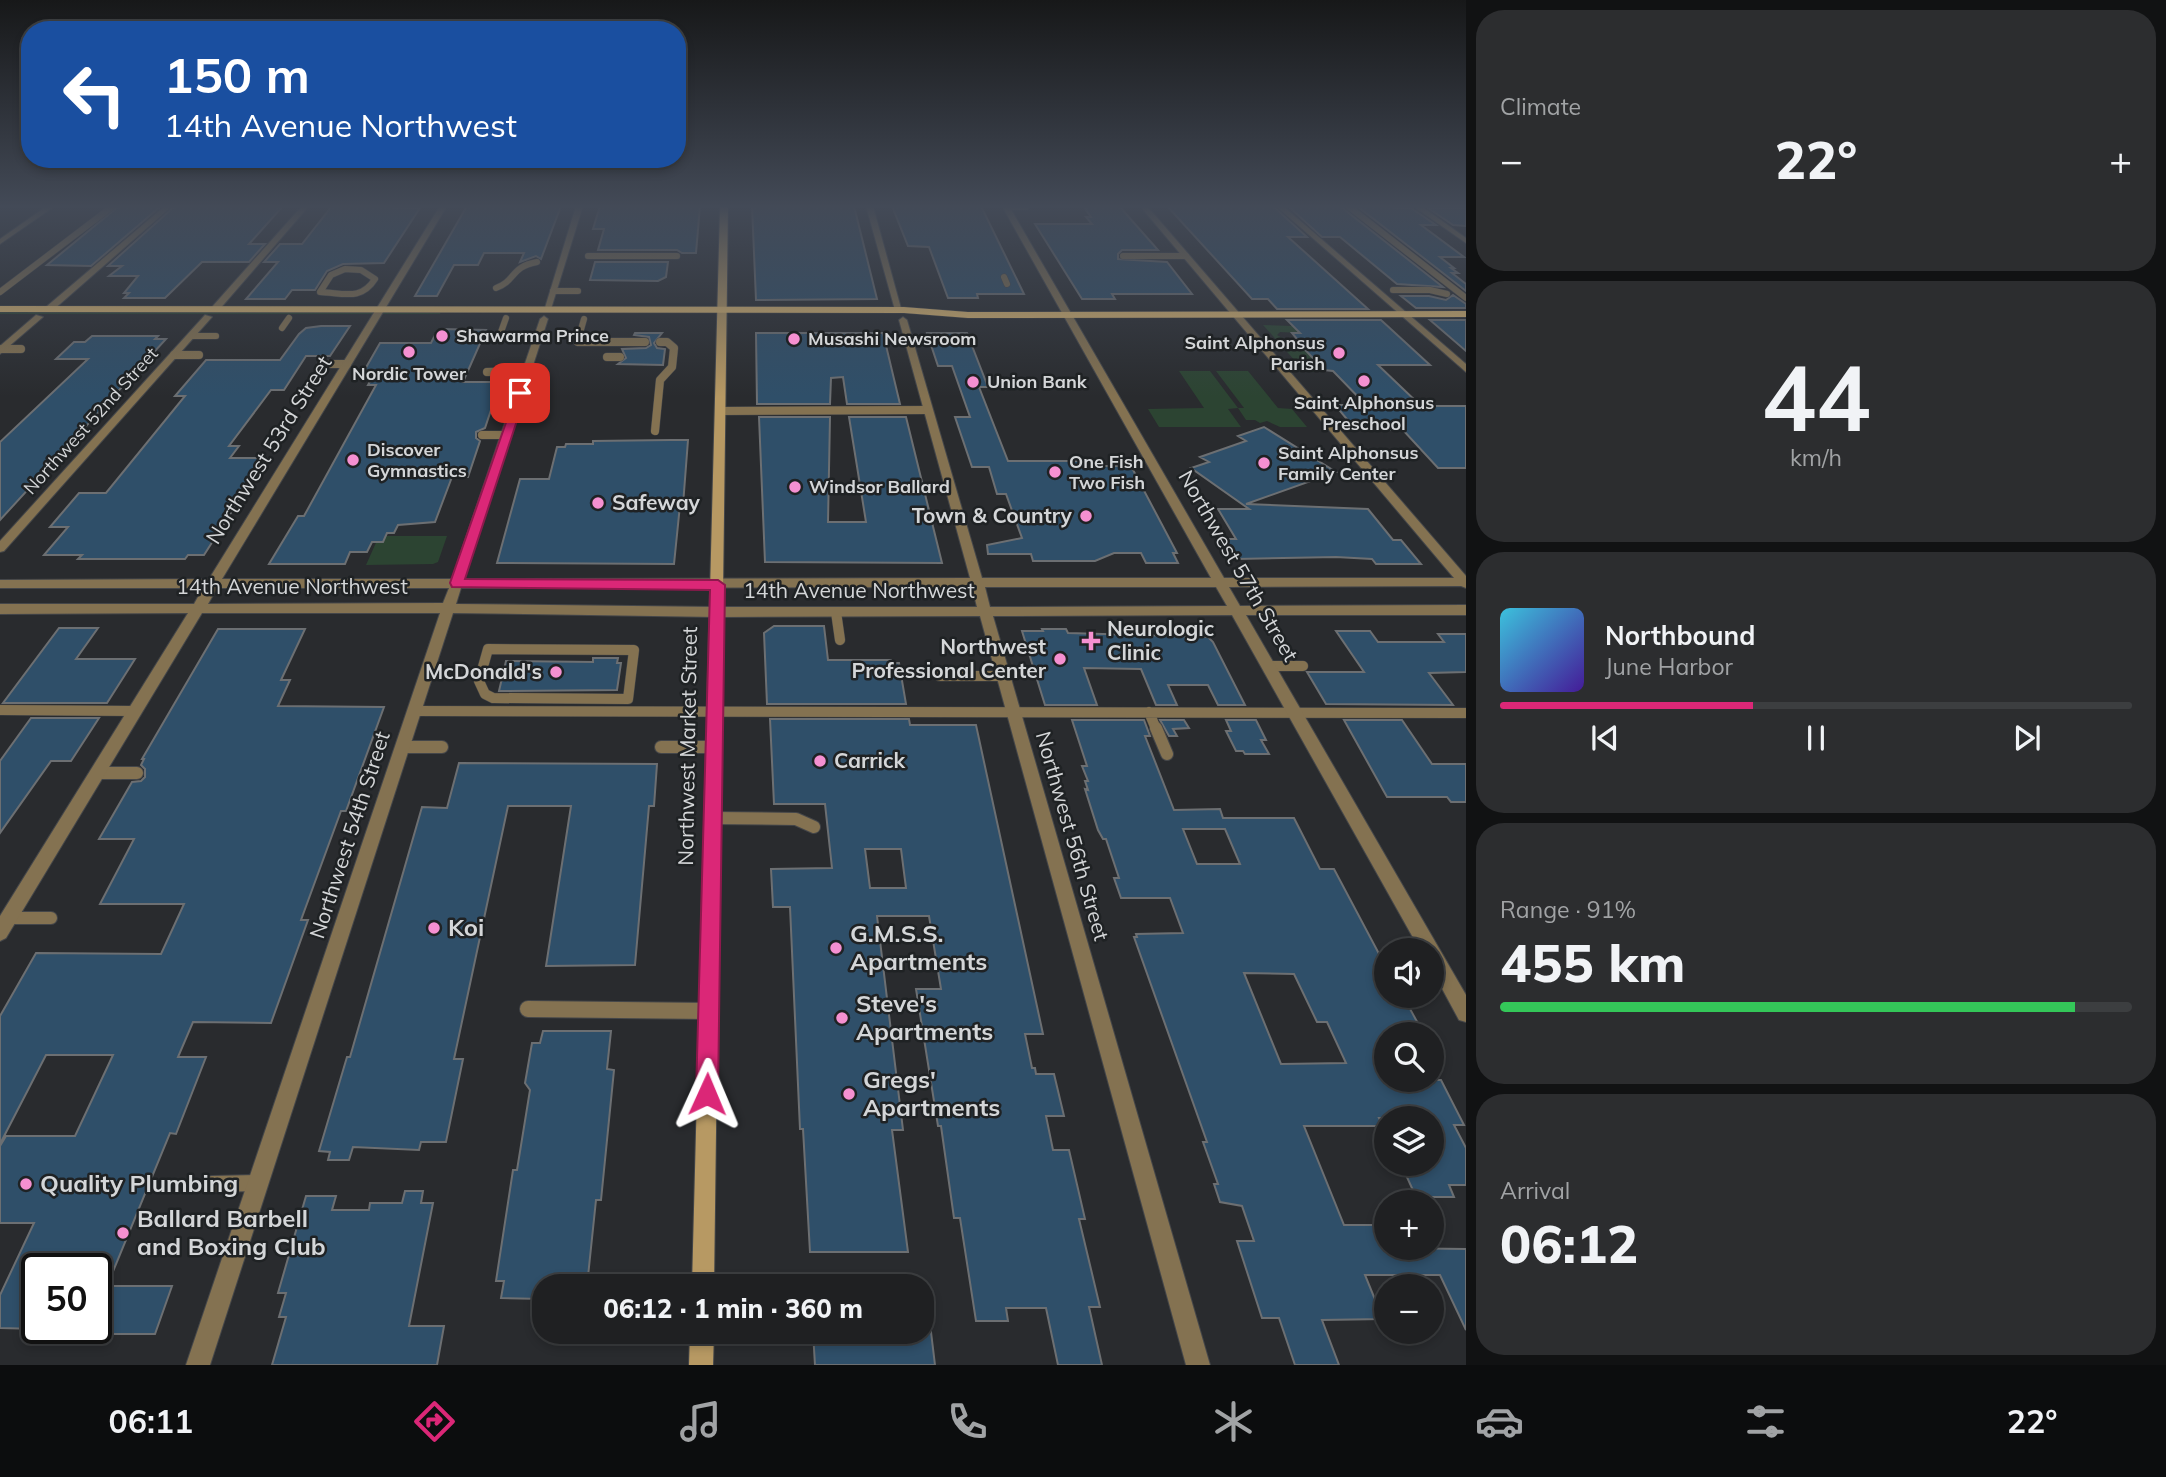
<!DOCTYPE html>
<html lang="en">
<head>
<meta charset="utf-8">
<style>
	:root { --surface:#1f2022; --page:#2c2d2f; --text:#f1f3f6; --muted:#a1a3a5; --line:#3c3e40; --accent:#db2777 }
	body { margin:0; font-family:Mulish,sans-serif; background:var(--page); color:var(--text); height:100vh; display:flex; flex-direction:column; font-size:26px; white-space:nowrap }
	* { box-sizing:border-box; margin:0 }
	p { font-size:23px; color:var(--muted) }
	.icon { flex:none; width:38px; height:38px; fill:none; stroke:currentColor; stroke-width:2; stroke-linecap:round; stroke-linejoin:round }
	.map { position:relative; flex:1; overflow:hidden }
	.panel { display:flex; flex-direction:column; gap:10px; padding:10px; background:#111213; width:700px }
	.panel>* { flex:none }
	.hud { position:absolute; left:21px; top:21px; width:665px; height:147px; border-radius:28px; box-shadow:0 4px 10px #0003,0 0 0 2px var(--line); background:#1a4fa0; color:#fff; overflow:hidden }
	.fabs { position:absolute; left:1374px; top:938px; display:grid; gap:14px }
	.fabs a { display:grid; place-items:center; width:70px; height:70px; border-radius:50%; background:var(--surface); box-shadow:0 4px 10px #0003,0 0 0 2px var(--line); font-size:35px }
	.speed { position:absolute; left:21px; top:1253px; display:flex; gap:14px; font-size:35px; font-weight:700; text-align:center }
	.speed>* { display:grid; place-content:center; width:91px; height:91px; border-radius:50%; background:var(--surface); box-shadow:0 4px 10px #0003,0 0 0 2px var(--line); line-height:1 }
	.speed .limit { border:4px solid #111; border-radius:10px; background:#fff; color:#111 }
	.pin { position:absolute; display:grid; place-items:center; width:60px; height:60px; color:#fff; margin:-30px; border-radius:14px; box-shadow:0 4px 10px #0006 }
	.me { position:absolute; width:77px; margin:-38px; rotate:1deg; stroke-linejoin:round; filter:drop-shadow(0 0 5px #0008) }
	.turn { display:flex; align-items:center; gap:24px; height:147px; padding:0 28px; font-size:32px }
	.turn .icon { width:91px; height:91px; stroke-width:2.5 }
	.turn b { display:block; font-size:49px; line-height:60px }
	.big { font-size:52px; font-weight:800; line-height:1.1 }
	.panel .card { flex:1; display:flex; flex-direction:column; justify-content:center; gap:10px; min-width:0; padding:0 24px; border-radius:28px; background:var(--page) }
	.panel .dial { align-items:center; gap:0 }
	.dial b { font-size:91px; line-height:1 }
	.song { display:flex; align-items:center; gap:21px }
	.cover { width:84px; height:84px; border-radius:10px; background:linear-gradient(135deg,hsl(190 70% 55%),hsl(260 70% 35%)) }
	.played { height:7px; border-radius:4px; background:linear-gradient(90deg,var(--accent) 40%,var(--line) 40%) }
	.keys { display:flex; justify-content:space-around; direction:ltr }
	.heat { display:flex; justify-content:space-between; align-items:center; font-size:38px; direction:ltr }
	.charge { height:10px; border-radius:5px; background:linear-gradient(90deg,#34c759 91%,var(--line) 0) }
	.trip { position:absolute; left:532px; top:1274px; width:402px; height:70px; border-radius:28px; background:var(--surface); box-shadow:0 4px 10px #0003,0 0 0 2px var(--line); font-weight:800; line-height:70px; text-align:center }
	.menu { display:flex; height:112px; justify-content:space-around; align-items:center; background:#0c0d0e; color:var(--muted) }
	.menu .icon { width:49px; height:49px }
	.menu .active { color:var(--accent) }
	.menu b { font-size:32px; color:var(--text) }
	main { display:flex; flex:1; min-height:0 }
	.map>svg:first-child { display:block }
	.green { fill:#2c4432 }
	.building { fill:#2f4f69; stroke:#6c6f72; stroke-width:2; fill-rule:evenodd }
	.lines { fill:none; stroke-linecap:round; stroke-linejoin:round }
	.lane-far4-casing { stroke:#444649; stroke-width:7 }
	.lane-far3-casing { stroke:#444649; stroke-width:9 }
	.lane-far2-casing { stroke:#444649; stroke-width:11 }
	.lane-far1-casing { stroke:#444649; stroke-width:14 }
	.lane-casing { stroke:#444649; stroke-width:18 }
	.street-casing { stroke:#444649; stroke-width:2 }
	.secondary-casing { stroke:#444649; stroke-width:2 }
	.primary-casing { stroke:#444649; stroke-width:1 }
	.lane-far4 { stroke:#847251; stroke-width:6 }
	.lane-far3 { stroke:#847251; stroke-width:8 }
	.lane-far2 { stroke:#847251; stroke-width:10 }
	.lane-far1 { stroke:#847251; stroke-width:12 }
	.lane { stroke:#847251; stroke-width:16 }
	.street { fill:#847251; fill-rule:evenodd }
	.secondary { fill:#b79963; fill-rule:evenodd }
	.primary { fill:#deb871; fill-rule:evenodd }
	.route { fill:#db2777; stroke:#8e194d; stroke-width:2 }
	.poi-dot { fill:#f590d1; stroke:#1f2224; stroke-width:2.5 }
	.labels { text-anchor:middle; stroke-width:5; stroke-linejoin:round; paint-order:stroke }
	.far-poi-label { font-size:18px; font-weight:bold; fill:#d4d6d8; stroke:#1f2224; text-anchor:start }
	.far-street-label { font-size:18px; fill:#d4d6d8; stroke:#1f2224 }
	.street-label { font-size:21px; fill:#d4d6d8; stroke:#1f2224 }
	.poi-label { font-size:21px; font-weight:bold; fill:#d4d6d8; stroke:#1f2224; text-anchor:start }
	.near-poi-label { font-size:24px; font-weight:bold; fill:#d4d6d8; stroke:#1f2224; text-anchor:start }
</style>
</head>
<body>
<main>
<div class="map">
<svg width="1466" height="1365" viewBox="0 0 1466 1365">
	<rect width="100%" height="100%" fill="#292b2e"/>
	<path class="green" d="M0,311L441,312L440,314H0Z
		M1263,325L1292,326L1300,333L1280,332L1277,335L1284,339H1295L1299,346H1306L1325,372H1305Z
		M1179,371H1210L1238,408L1228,409L1241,427H1159L1148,409L1204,408Z
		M1216,371H1248L1278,408L1292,409L1307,427H1280L1267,421L1260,423L1255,420H1246L1238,408H1244Z
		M379,536H447L438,562L433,564L366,565Z"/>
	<path class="building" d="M119,206H161L91,266L47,265Z
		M175,206H283L249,244H265L249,262H202L165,298H124L129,293H124L138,276H109L122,266H108Z
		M332,206L420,208L384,263L343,264L327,271L315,290H292L285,299H246L278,262H264L280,244H302Z
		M467,206H561L541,259L536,256L520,262L524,253H484L478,265H454L437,296H415Z
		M600,206H700L696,253H682L677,250H598L604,229H593Z
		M752,206H854L877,299L756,300Z
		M892,206H981L1024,294H977L978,298H948L929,247L908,246Z
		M1083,206L1120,207L1158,250H1122L1118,254V259L1167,262L1192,294H1112L1115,299H1082L1035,224H1092L1086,217H1091Z
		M1167,206L1274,207L1307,237H1288L1368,309H1277L1268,299H1252Z
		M1342,206L1345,210L1443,287L1397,284L1340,237H1322L1289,207Z
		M1357,206L1411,208L1436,225H1421L1464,257H1440L1454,268H1451L1458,273H1452L1466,284V291Z
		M1428,208H1466V226L1453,225Z
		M595,262H668L666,277L658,281L590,280Z
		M1453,295L1466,304V308H1416L1401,296H1429L1446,300Z
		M1287,320H1381L1430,365H1378L1421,406H1466V468H1438L1403,430H1356L1335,405H1366L1333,371L1324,370L1295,339H1297L1292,333H1300Z
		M1430,320H1466V351Z
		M321,326H350L330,356H306L284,390H271L229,446H239L230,458H266L204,555H188L185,559H78L82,555H44L68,527H50L79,493H106L185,396H175L206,360H280L299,334L306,328Z
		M442,329L486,330L463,382H498L492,398H495L485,428L476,432V438L480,441L468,477H452L435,522L398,525L394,533H387L383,542H372L367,552H350L345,564H269L298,516H304L376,385H368L372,378H360L380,343H431L437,331Z
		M635,333H662L654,343L657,348L665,349L663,365L618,364L626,358L622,349L646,348L651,345L649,337L634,335Z
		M756,333H883L900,404H847L843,377L831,378L830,404H757Z
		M927,333H967L988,387H979L1008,461H1083L1085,466H1131L1177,553H1173L1178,563H1146L1141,553H1114L1095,561H1033L1031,554H988L987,545L1022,538L1006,494H997L989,467H972L955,417H970L952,366H938Z
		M92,336H158L155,339H166L0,520V442L88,359H56L74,342H85Z
		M759,417H830L828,522H866L849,417H906L942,563L765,562Z
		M1264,427L1336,472L1246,504L1368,509L1393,540H1401L1421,564H1376L1372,559L1336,557L1236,559L1223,539H1236L1218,509H1249L1191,468L1209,462L1200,457L1246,441L1238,436Z
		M670,440H688L683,505H680L674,564L497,563L520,479H549L557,447H565L566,444H593V441Z
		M774,626H824L828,660H891L892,663H899L906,704H767L764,633Z
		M59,628H98L76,659H135L107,703H3Z
		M218,629H305L281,680H290L278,706L384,707L346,811H341L301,920H308L271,1023L193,1022L178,1057H206L176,1134L170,1133L107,1286H172L155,1334H92L96,1328V1269H37V1329L0,1328V1295L34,1223H0V1146L6,1136H75L113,1055H46L0,1144V1016L36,953L161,954L184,904H100L134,839H99L132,782L141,781L145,777V769L141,765L144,759H142Z
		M1042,629H1066L1068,633L1208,637L1213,642L1245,705H1218L1208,685H1168L1177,705H1156L1141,669L1084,668L1097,705H1045L1022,631H1043Z
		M1336,631H1370L1378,642H1444L1438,634H1466V672L1429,673L1453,705L1326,704L1307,672H1364Z
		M593,658H618L617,663H621L617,690L499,691L506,661L593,662Z
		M31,718H99L71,761H51L0,833V761Z
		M770,719H909L910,725H976L1043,1034H1025L1032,1068H1035L1036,1074H1054L1064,1116H1046L1053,1150H1069L1085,1219H1079L1100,1307H1089L1102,1365H1058L1046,1308H1006L1008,1321H976L960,1218H954L941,1126H938L916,989H941L929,916H877L903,1130H892L908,1252H810L803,1129H800L790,907H773L771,869L832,868L825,804H774ZM865,849H901L906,888H870Z
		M1072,720H1144L1150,736H1145L1174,810L1220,809L1223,818H1294L1320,869H1334L1386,967V996H1403L1421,1029H1390L1393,1034H1386V1080H1441L1464,1125H1454L1466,1148V1185H1449L1454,1197H1416L1401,1164H1432V1118H1379L1383,1126H1304L1344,1225H1386V1248L1466,1249V1330L1440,1275H1365L1383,1319L1322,1320L1339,1365H1295L1279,1318H1262L1237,1241H1254L1242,1206L1220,1202L1214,1184H1218L1203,1142H1207L1134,937H1137L1136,934L1183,933L1170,898H1121L1114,878H1119L1106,839H1103L1098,830L1085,789L1088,790L1085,781H1088L1082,766H1087ZM1183,829H1225L1240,864H1197ZM1244,973L1294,974L1317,1022H1327L1346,1063L1281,1064Z
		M1160,720H1184L1189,728L1173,729L1177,736H1169Z
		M1226,720H1256L1266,740H1261L1269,754H1245L1243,751H1236L1226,731H1231Z
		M1344,720H1402L1432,764H1466V802H1451L1447,797H1387Z
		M459,763L657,764L654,806H649L635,965L546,966L571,806H508L454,1059H463L446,1142H421L419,1150L353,1147L349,1160H328L330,1152L319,1151L347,1057H350L422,807L447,808Z
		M543,1031H611L607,1069L614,1070L601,1200H596L587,1286H544V1299L501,1298L504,1281H496L513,1170H517L530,1090L525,1083L532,1043H540Z
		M405,1191H423L421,1203H433L409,1326H444L437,1365H272L286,1317H279L286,1293H278L306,1196H336L332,1210H369L370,1203H402Z
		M813,1332H931L935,1365H815Z"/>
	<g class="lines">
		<g class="lane-far4-casing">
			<path id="lane-far4" d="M1348,206L1466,298
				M1006,207H1026
				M588,256H677
				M1123,256H1186
				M345,269L361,270L375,279C361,301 344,293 320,292L331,275Z
				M1004,277L1007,284
				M496,288C516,281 510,267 537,262
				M1393,290H1430L1447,294
				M553,291H578
				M0,292L113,206
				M282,328L289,318
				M501,332L506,318
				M191,336H216
				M578,340L584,319"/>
		</g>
		<g class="lane-far3-casing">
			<path id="lane-far3" d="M579,339L578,342H645
				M2,349H21
				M174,355H199
				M607,357H620
				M321,364H347
				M487,372L527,371
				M720,411L928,410
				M655,431L660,380L672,367L674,348L667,342H660
				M482,435H506"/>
		</g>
		<g class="lane-far2-casing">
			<path id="lane-far2" d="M836,612L840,640
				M488,649L634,650L628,699L493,698L485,694L479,681Z
				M1269,666H1303
				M939,676H1003
				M0,710L135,711
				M415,711L1466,713
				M1149,712L1156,729"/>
		</g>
		<g class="lane-far1-casing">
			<path id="lane-far1" d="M1156,728L1167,754
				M403,747H442
				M661,747H715
				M97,773H137
				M713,818L796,819L814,827
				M9,918H51"/>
		</g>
		<g class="lane-casing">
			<path id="lane" d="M528,1009L709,1011
				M212,1184L258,1183"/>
		</g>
		<g class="street-casing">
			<path id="street" d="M47,206H55L0,244V239Z
				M165,206H172L52,311H46V307Z
				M302,206H309L218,311H212V307Z
				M440,206H447L222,579H452L540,319L544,316L548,319L464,579L970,578L899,320L903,317L907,320L982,578H1211L1002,206H1009L1224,578H1454L1140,206H1147L1466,576V588L1461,586L1229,587L1240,606L1466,605V615H1246L1466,995V1022L1459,1020L1432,970V950H1420L1232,615L993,616L1210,1365H1186L980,616L717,617L453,613L210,1365H186L440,613H202L6,938L0,941V916L188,613L0,614V604H194L203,588H0V580L209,579ZM972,587L977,607H717L456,604L461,588ZM985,587H1216L1227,606L990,607ZM217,588H449L443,603L208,604Z
				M576,206H583L551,309L544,311Z
				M866,206H873L902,312L895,310Z
				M1276,206H1283L1466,364V372Z
				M1413,206H1421L1466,238V243Z
				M36,315L43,317L0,354V346Z
				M205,315L212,317L4,551L0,552V541Z"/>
		</g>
		<g class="secondary-casing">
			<path id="secondary" d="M720,206H728L714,1286H692Z
				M690,1332H714L713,1365H689Z"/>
		</g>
		<g class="primary-casing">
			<path id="primary" d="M0,306L904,307L968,312L1466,311V317L968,318L904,313L0,312Z"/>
		</g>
		<use href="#lane-far4" class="lane-far4"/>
		<use href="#lane-far3" class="lane-far3"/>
		<use href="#lane-far2" class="lane-far2"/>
		<use href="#lane-far1" class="lane-far1"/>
		<use href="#lane" class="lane"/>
		<use href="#street" class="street"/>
		<use href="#secondary" class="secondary"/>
		<use href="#primary" class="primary"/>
	</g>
	<linearGradient id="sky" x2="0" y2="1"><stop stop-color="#171819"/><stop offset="0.52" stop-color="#434a57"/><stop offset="1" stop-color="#434a57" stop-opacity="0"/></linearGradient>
	<rect width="1466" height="397" fill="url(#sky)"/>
	<path class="route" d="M517,391L526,393L465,579L718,580L725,585L718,1094L715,1102L707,1105L699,1102L696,1094L710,590L452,587L450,583Z"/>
	<g class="poi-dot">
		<circle cx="442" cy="336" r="7"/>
		<circle cx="794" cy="339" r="7"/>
		<circle cx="409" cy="352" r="7"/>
		<circle cx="1339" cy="353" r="7"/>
		<circle cx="1364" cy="381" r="7"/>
		<circle cx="973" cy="382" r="7"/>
		<circle cx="353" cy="460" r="7"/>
		<circle cx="1264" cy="463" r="7"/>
		<circle cx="1055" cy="472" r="7"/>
		<circle cx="795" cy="487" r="7"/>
		<circle cx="598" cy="503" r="7"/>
		<circle cx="1086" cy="516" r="7"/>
		<path d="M1087.5 630.5h7v7h7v7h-7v7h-7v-7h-7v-7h7z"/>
		<circle cx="1060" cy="659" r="7"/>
		<circle cx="556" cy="672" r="7"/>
		<circle cx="820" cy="761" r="7"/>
		<circle cx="434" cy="928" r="7"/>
		<circle cx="836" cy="948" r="7"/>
		<circle cx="842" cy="1018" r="7"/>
		<circle cx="849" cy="1094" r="7"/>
		<circle cx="26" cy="1184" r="7"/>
		<circle cx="123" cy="1233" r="7"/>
	</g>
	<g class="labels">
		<g class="far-poi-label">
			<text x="456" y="342">Shawarma Prince</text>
			<text x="808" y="345">Musashi Newsroom</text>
			<text x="1325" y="349" text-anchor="end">Saint Alphonsus<tspan x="1325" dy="21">Parish</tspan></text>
			<text x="409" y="380" text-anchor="middle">Nordic Tower</text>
			<text x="987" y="388">Union Bank</text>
			<text x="1364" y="409" text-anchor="middle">Saint Alphonsus<tspan x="1364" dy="21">Preschool</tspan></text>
			<text x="367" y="456">Discover<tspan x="367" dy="21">Gymnastics</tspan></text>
			<text x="1278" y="459">Saint Alphonsus<tspan x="1278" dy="21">Family Center</tspan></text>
			<text x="1069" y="468">One Fish<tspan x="1069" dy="21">Two Fish</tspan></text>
			<text x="809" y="493">Windsor Ballard</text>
		</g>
		<g class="far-street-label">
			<text transform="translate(91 421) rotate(-48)" y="6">Northwest 52nd Street</text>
		</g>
		<g class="street-label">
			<text transform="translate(269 450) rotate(-58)" y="7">Northwest 53rd Street</text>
			<text transform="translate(1238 566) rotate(60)" y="7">Northwest 57th Street</text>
			<text x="292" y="594">14th Avenue Northwest</text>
			<text x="859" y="598">14th Avenue Northwest</text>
			<text transform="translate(688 746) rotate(-89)" y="7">Northwest Market Street</text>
			<text transform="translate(350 835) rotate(-72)" y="7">Northwest 54th Street</text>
			<text transform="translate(1072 836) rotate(74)" y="7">Northwest 56th Street</text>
		</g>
		<g class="poi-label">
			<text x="612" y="510">Safeway</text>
			<text x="1072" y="523" text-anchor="end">Town &amp; Country</text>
			<text x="1107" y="636">Neurologic<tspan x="1107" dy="24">Clinic</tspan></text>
			<text x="1046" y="654" text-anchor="end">Northwest<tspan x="1046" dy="24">Professional Center</tspan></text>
			<text x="542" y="679" text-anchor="end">McDonald's</text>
			<text x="834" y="768">Carrick</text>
		</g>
		<g class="near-poi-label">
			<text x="448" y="936">Koi</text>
			<text x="850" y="942">G.M.S.S.<tspan x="850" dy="28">Apartments</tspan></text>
			<text x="856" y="1012">Steve's<tspan x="856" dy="28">Apartments</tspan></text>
			<text x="863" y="1088">Gregs'<tspan x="863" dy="28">Apartments</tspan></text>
			<text x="40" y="1192">Quality Plumbing</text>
			<text x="137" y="1227">Ballard Barbell<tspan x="137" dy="28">and Boxing Club</tspan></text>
		</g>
	</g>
</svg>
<div class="fabs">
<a><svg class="icon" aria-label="sound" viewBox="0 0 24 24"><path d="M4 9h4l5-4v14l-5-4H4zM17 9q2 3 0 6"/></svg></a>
<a><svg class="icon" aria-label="search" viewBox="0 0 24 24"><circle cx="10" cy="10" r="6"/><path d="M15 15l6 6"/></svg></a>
<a><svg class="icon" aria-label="layers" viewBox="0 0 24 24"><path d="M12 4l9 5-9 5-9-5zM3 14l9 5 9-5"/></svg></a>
<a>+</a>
<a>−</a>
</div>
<div class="speed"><div class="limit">50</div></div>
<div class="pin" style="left:520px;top:393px;background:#d93025"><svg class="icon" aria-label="arrive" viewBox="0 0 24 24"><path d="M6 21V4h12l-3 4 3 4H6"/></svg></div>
<svg class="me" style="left:707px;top:1094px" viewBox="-20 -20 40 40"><path d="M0-17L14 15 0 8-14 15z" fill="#db2777" stroke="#fff" stroke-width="4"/></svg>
<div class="trip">06:12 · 1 min · 360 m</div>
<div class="hud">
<div class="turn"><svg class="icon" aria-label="left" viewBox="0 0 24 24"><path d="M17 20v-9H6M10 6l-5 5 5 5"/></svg><div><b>150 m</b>14th Avenue Northwest</div></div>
</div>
</div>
<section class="panel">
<div class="card"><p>Climate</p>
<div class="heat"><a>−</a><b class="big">22°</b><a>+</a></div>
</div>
<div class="card dial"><b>44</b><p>km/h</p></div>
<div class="card">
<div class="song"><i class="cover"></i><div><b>Northbound</b><p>June Harbor</p></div></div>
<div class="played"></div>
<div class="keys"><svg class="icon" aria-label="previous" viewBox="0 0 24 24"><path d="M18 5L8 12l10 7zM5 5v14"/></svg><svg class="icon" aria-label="pause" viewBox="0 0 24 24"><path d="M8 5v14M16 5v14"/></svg><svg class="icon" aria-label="next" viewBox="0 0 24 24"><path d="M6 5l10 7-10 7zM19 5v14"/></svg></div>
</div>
<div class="card"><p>Range · 91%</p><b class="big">455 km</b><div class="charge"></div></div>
<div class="card"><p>Arrival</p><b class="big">06:12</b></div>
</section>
</main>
<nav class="menu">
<b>06:11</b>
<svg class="icon active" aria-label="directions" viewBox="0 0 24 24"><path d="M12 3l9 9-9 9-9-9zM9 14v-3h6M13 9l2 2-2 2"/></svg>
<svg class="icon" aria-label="music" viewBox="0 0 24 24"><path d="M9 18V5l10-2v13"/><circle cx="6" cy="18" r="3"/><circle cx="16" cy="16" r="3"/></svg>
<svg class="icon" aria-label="phone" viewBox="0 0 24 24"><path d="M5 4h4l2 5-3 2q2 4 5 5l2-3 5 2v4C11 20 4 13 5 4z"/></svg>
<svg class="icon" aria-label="climate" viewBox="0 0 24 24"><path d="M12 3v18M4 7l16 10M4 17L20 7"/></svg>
<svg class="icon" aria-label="car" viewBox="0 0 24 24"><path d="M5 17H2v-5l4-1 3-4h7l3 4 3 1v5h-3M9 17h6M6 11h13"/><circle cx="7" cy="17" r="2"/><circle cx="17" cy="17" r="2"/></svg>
<svg class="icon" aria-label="filters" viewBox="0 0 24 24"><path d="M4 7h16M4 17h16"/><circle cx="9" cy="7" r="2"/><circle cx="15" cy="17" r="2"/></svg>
<b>22°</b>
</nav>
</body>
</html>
